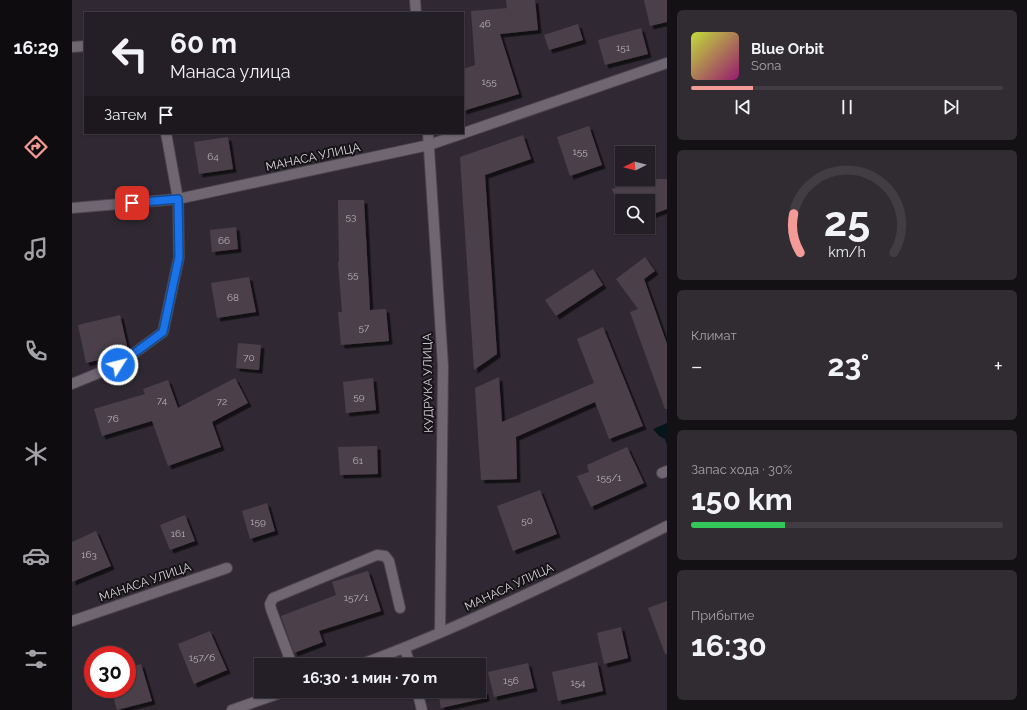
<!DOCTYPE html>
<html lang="ru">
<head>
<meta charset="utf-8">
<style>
	:root { --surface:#241f26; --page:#302c32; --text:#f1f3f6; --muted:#a3a2a7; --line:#413d43; --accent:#f59b97 }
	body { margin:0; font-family:Raleway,sans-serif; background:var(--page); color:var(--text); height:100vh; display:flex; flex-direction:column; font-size:15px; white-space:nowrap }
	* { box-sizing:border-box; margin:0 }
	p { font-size:13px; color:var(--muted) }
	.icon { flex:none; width:22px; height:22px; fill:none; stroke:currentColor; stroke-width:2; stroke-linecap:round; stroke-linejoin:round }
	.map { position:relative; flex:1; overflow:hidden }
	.details { display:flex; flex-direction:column; gap:10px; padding:10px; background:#141115; width:360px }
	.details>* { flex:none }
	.hud { position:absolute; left:12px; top:12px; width:380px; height:122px; border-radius:0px; box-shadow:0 1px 3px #0004,0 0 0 1px var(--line); background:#241f26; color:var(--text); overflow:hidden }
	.needle { width:26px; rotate:264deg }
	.fabs { position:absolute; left:543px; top:146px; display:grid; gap:8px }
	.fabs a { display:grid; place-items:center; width:40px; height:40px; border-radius:0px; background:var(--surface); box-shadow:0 1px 3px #0004,0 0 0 1px var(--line); font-size:20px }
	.speed { position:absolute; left:12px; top:646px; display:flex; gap:8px; font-size:20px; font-weight:700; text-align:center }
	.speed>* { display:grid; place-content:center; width:52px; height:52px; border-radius:50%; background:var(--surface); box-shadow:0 1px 3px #0004,0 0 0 1px var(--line); line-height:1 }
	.speed .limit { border:6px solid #d22; background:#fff; color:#111 }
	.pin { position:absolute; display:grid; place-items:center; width:34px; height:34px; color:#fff; margin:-17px; border-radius:8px; box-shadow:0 2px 6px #0006 }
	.me { position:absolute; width:44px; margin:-22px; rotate:54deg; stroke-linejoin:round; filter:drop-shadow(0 0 3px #0008) }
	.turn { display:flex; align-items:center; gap:14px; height:84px; padding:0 20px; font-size:18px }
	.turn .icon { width:52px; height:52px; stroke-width:2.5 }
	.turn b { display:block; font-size:28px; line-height:34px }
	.then { display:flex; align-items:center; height:38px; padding:0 20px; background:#0003; gap:8px; font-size:15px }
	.big { font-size:30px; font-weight:700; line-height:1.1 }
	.details .widget { flex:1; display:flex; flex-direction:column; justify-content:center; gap:6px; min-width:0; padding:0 14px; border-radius:6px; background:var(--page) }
	.details .dial { align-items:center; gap:0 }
	.dial svg { height:104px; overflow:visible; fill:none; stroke:var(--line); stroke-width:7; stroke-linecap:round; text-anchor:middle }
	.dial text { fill:var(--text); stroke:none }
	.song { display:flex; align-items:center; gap:12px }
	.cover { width:48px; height:48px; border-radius:6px; background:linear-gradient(135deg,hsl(70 70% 55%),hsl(320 70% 35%)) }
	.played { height:4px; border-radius:2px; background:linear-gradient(90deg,var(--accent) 20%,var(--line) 20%) }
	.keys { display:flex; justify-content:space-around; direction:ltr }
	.heat { display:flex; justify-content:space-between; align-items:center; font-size:22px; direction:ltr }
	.charge { height:6px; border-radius:3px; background:linear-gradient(90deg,#34c759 30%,var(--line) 0) }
	.trip { position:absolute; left:182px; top:658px; width:232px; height:40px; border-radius:0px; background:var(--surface); box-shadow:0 1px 3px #0004,0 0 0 1px var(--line); font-weight:700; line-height:40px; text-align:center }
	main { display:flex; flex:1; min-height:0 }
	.dock { display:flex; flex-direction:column; width:72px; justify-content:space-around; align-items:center; background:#0e0c0f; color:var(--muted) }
	.dock .icon { width:28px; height:28px }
	.dock .active { color:var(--accent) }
	.dock b { font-size:18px; color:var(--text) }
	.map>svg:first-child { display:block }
	.water { fill:#05151a }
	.building { fill:#4b4049; filter:url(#shadow) }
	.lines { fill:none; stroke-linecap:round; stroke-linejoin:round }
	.street-casing { stroke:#4b444d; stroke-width:12 }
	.secondary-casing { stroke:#4b444d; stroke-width:12 }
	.street { stroke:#6f6672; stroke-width:10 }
	.secondary { stroke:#6f6672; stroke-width:10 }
	.route-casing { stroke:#114b97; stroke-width:10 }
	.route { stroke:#1a73e8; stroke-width:7 }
	.labels { text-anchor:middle; stroke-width:4; stroke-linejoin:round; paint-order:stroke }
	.number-label { font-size:10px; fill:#b7b0b8 }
	.street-label { font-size:12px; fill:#dbd6dd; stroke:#161317 }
</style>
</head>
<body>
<main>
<nav class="dock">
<b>16:29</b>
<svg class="icon active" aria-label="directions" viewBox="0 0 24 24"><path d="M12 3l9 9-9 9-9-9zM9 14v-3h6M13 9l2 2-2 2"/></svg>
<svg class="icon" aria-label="music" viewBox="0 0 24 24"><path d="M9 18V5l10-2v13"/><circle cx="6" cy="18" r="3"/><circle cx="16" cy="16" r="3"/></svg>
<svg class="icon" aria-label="phone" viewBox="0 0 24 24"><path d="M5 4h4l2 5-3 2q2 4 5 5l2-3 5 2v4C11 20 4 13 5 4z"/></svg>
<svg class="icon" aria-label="climate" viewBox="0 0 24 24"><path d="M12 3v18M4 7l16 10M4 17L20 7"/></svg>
<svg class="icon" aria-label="car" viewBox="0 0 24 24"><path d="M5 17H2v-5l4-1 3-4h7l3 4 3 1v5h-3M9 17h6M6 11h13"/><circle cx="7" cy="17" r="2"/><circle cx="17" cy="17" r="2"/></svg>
<svg class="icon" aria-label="filters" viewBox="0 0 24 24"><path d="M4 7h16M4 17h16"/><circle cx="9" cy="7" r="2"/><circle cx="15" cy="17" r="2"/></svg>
</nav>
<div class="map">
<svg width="595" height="710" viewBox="0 0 595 710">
	<defs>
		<filter id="shadow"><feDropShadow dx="3.5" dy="3.5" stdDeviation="0" flood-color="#0009"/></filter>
	</defs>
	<rect width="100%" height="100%" fill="#302933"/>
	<path class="water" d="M595,423V445L593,439L587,436L581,429Z"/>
	<path class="building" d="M434,0H463L466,30L428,34L447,94L391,111V69L403,65L399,11L435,8Z
		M572,0H595V22L578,26Z
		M506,24L511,40L477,50L472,35Z
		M569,28L576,54L533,65L526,40Z
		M517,126L530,165L498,176L485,137Z
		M451,135L459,159L413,175L425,354L402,370L388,157Z
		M156,137L161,169L127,174L122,142Z
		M565,179H595V209L576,216V201H550V215L540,189Z
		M266,200H292L298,310L314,309L317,341L269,345L266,312H270L266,262H267Z
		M164,227L166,249L140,252L138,230Z
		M573,257L583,271L572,279L595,344V409H593L558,312L566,309L544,279Z
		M521,269L531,285L484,316L473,300Z
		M177,277L184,312L145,318L139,283Z
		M48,315L56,350L48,355L14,363L6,325Z
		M531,327L571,426L537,439L523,402L444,437L445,479L409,480L403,388L427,377L430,422L522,383L505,339Z
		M166,343L189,345L187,370L164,368Z
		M163,378L176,403L140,422L149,447L96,466L80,421L30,436L22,409L73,394L71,389L96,380L106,408Z
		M301,378L304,410L274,413L271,382Z
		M305,446L306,474L268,475L266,447Z
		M555,447L572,483L519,507L505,476L517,472L515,465Z
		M468,490L485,534L441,551L425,506Z
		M195,503L203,531L178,539L170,511Z
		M113,515L123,541L98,550L88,525Z
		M24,531L39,566L0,582V542Z
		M296,571L309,611L247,631L251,642L222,653L209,616L264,595L260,582Z
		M595,601V654H593L576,608Z
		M549,627L556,658L532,664L525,633Z
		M138,631L155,670L122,684L106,644Z
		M525,662L531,691L486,701L480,672Z
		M456,663L462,688L422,697L416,672Z
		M69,664L80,701L45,710L39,689H55V668Z
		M366,691H413L414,698L369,708Z"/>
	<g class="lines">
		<g class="street-casing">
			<path id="street" d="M343,0L344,13
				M0,47L13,46
				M356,133L371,366L368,633
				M0,384L46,365L91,332L107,257L106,199L94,133
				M590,473L595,471
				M0,621L155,568
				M333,649L338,665
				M220,665L199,609L198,604L201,598L305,555L313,556L317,561L328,608
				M287,665C337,647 385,626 433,604C488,579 542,553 595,526
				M345,691L350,710
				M160,710L214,691"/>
		</g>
		<g class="secondary-casing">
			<path id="secondary" d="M0,208L106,199L357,145L595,63"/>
		</g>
		<use href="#street" class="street"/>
		<use href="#secondary" class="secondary"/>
	</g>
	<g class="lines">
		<g class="route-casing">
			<path id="route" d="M46,365L91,332L107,257L106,199L60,203"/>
		</g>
		<use href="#route" class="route"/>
	</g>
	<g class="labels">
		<g class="number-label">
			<text x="413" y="27">46</text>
			<text x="551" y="51">151</text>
			<text x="417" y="85">155</text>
			<text x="508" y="155">155</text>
			<text x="141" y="160">64</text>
			<text x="279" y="220">53</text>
			<text x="152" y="244">66</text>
			<text x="281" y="278">55</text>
			<text x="161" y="301">68</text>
			<text x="292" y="331">57</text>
			<text x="177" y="361">70</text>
			<text x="287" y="400">59</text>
			<text x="90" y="404">74</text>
			<text x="150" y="405">72</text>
			<text x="41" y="422">76</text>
			<text x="286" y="464">61</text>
			<text x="537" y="481">155/1</text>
			<text x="455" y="524">50</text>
			<text x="186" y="525">159</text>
			<text x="106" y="537">161</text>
			<text x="17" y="558">163</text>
			<text x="284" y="601">157/1</text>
			<text x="130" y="661">157/б</text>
			<text x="439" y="684">156</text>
			<text x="506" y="686">154</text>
		</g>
		<g class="street-label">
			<text transform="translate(241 157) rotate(-12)" y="4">МАНАСА УЛИЦА</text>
			<text transform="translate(356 383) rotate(-91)" y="4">КУДРУКА УЛИЦА</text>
			<text transform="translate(73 582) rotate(-19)" y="4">МАНАСА УЛИЦА</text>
			<text transform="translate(437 587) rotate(-25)" y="4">МАНАСА УЛИЦА</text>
		</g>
	</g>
</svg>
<div class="fabs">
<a><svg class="needle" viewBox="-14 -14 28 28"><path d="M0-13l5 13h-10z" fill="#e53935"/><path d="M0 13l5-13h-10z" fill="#a3a2a7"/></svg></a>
<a><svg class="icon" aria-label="search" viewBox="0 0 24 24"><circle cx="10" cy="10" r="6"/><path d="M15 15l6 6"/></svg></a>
</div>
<div class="speed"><div class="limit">30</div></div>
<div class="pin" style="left:60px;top:203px;background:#d93025"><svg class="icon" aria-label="arrive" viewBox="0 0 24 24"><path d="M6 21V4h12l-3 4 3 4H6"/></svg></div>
<svg class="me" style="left:46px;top:365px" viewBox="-20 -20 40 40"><circle r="17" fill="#1a73e8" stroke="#fff" stroke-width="3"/><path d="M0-11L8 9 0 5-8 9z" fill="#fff"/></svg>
<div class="trip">16:30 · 1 мин · 70 m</div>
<div class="hud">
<div class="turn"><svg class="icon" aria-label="left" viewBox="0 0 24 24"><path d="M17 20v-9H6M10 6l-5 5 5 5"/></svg><div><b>60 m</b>Манаса улица</div></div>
<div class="then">Затем<svg class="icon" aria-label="arrive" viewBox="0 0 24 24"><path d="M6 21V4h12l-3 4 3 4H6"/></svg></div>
</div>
</div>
<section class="details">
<div class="widget">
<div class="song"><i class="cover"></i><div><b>Blue Orbit</b><p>Sona</p></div></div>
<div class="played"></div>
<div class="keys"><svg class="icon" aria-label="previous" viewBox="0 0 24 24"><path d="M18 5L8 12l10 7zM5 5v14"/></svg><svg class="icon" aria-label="pause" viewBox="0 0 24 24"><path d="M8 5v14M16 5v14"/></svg><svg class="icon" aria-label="next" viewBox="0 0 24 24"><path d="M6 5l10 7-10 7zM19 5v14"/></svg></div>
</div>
<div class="widget dial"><svg viewBox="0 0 100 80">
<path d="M14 69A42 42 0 1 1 86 69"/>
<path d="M14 69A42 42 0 0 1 9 39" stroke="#f59b97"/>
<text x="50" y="56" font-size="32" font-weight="700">25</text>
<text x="50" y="72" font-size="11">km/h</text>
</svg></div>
<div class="widget"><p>Климат</p>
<div class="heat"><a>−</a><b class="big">23°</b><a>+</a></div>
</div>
<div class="widget"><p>Запас хода · 30%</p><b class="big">150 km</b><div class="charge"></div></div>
<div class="widget"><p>Прибытие</p><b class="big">16:30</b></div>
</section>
</main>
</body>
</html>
